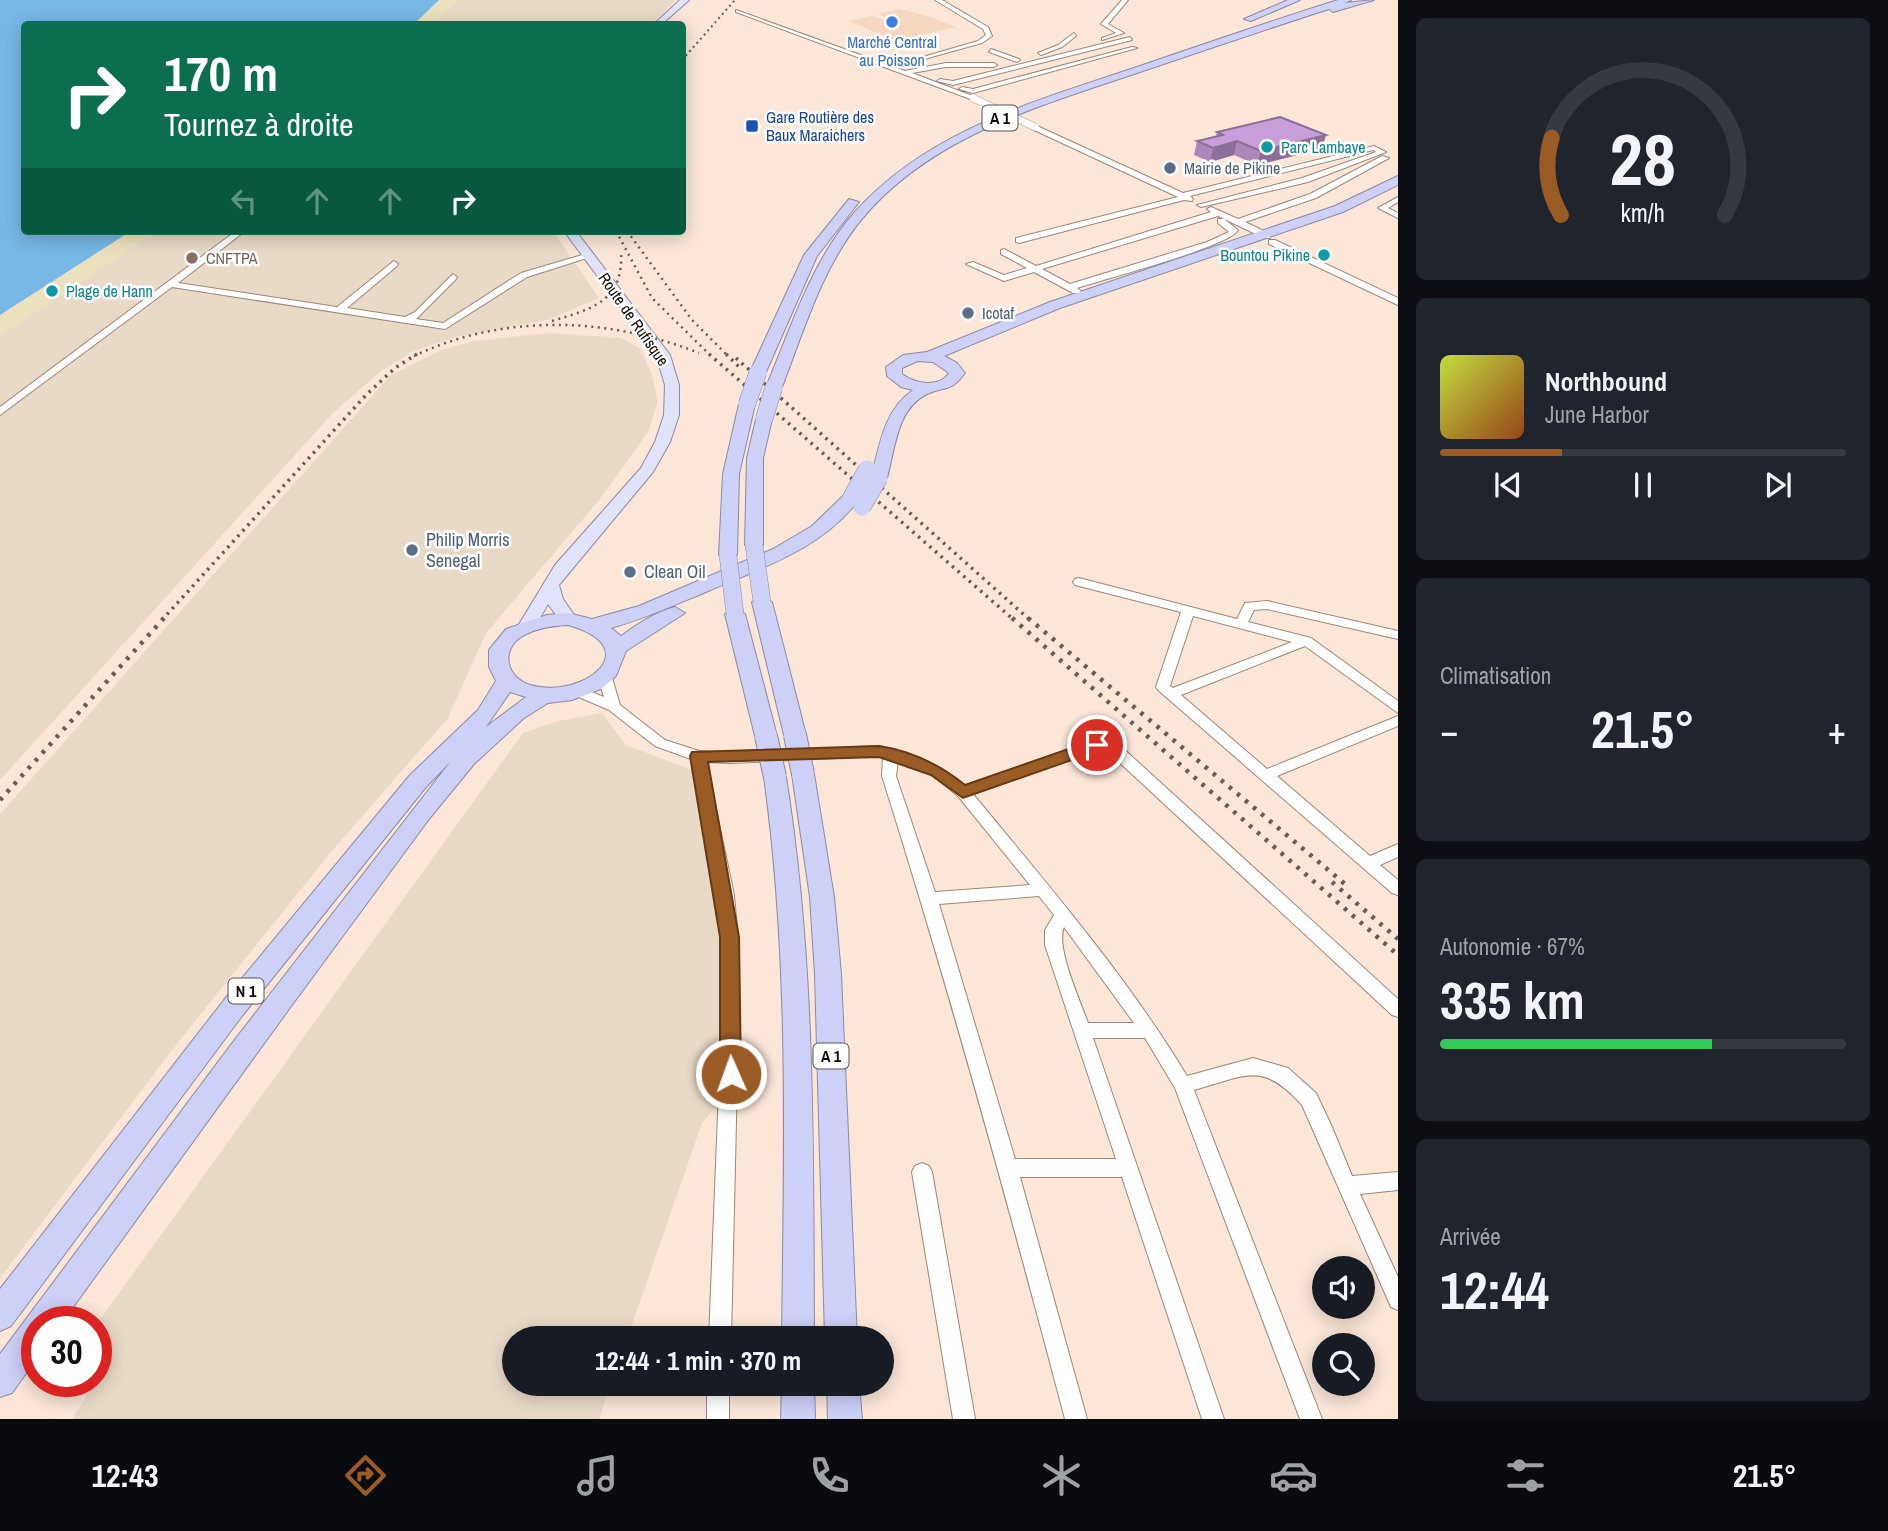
<!DOCTYPE html>
<html lang="fr">
<head>
<meta charset="utf-8">
<style>
	:root { --surface:#171b24; --page:#20242c; --text:#f1f3f6; --muted:#9ea1a6; --line:#363941; --accent:#9b5b24 }
	body { margin:0; font-family:"Archivo Narrow",sans-serif; background:var(--page); color:var(--text); height:100vh; display:flex; flex-direction:column; font-size:26px; white-space:nowrap }
	* { box-sizing:border-box; margin:0 }
	p { font-size:23px; color:var(--muted) }
	.icon { flex:none; width:38px; height:38px; fill:none; stroke:currentColor; stroke-width:2; stroke-linecap:round; stroke-linejoin:round }
	.map { position:relative; flex:1; overflow:hidden }
	.details { display:flex; flex-direction:column; gap:18px; padding:18px; background:#0d0f14; width:490px }
	.details>* { flex:none }
	.top-card { position:absolute; left:21px; top:21px; width:665px; height:214px; border-radius:7px; box-shadow:0 4px 18px #0003; background:#0b6e4f; color:#fff; overflow:hidden }
	.buttons { position:absolute; left:1312px; top:1256px; display:grid; gap:14px }
	.buttons a { display:grid; place-items:center; width:63px; height:63px; border-radius:50%; background:var(--surface); box-shadow:0 4px 18px #0003; font-size:35px }
	.speed { position:absolute; left:21px; top:1306px; display:flex; gap:14px; font-size:35px; font-weight:700; text-align:center }
	.speed>* { display:grid; place-content:center; width:91px; height:91px; border-radius:50%; background:var(--surface); box-shadow:0 4px 18px #0003; line-height:1 }
	.speed .limit { border:10px solid #d22; background:#fff; color:#111 }
	.pin { position:absolute; display:grid; place-items:center; width:60px; height:60px; color:#fff; margin:-30px; border:4px solid #fff; border-radius:50%; box-shadow:0 2px 7px #0007 }
	.me { position:absolute; width:77px; margin:-38px; rotate:358deg; stroke-linejoin:round; filter:drop-shadow(0 0 5px #0008) }
	.turn { display:flex; align-items:center; gap:24px; height:147px; padding:0 28px; font-size:32px }
	.turn .icon { width:91px; height:91px; stroke-width:2.5 }
	.turn b { display:block; font-size:49px; line-height:60px }
	.lanes { display:flex; align-items:center; height:66px; padding:0 28px; background:#0003; justify-content:center; gap:35px; direction:ltr }
	.lanes .off { opacity:.35 }
	.big { font-size:52px; font-weight:700; line-height:1.1 }
	.details .widget { flex:1; display:flex; flex-direction:column; justify-content:center; gap:10px; min-width:0; padding:0 24px; border-radius:10px; background:var(--page) }
	.details .dial { align-items:center; gap:0 }
	.dial svg { height:182px; overflow:visible; fill:none; stroke:var(--line); stroke-width:7; stroke-linecap:round; text-anchor:middle }
	.dial text { fill:var(--text); stroke:none }
	.song { display:flex; align-items:center; gap:21px }
	.cover { width:84px; height:84px; border-radius:10px; background:linear-gradient(135deg,hsl(70 70% 55%),hsl(20 70% 35%)) }
	.played { height:7px; border-radius:4px; background:linear-gradient(90deg,var(--accent) 30%,var(--line) 30%) }
	.keys { display:flex; justify-content:space-around; direction:ltr }
	.heat { display:flex; justify-content:space-between; align-items:center; font-size:38px; direction:ltr }
	.charge { height:10px; border-radius:5px; background:linear-gradient(90deg,#34c759 67%,var(--line) 0) }
	.trip { position:absolute; left:502px; top:1326px; width:392px; height:70px; border-radius:35px; background:var(--surface); box-shadow:0 4px 18px #0003; font-weight:700; line-height:70px; text-align:center }
	.menu { display:flex; height:112px; justify-content:space-around; align-items:center; background:#090b0e; color:var(--muted) }
	.menu .icon { width:49px; height:49px }
	.menu .on { color:var(--accent) }
	.menu b { font-size:32px; color:var(--text) }
	main { display:flex; flex:1; min-height:0 }
	.map>svg:first-child { display:block }
	.built { fill:#f8d7c0 }
	.industrial { fill:#e9dac7 }
	.sand { fill:#ebe1bc }
	.water { fill:#77b7e5 }
	.lines { fill:none; stroke-linecap:round; stroke-linejoin:round }
	.minor-casing { stroke:#9e8675; stroke-width:2 }
	.major-casing { stroke:#8c8ba2; stroke-width:2 }
	.highway-casing { stroke:#8c8ba2; stroke-width:2 }
	.minor { fill:#fff; fill-rule:evenodd }
	.major { fill:#e1e3fa; fill-rule:evenodd }
	.highway { fill:#cdd0f7; fill-rule:evenodd }
	.rail-far3 { stroke:#6a5d55; stroke-width:2; stroke-dasharray:2 3.5; stroke-linecap:butt }
	.rail-far2 { stroke:#6a5d55; stroke-width:2.5; stroke-dasharray:2 4.5; stroke-linecap:butt }
	.rail-far1 { stroke:#6a5d55; stroke-width:3.5; stroke-dasharray:2.5 5; stroke-linecap:butt }
	.rail { stroke:#6a5d55; stroke-width:4.5; stroke-dasharray:3.5 7; stroke-linecap:butt }
	.minor-bridge-casing { stroke:#9e8675; stroke-width:8; stroke-linecap:butt }
	.highway-bridge-far1-casing { stroke:#8c8ba2; stroke-width:18; stroke-linecap:butt }
	.highway-bridge-casing { stroke:#8c8ba2; stroke-width:24; stroke-linecap:butt }
	.minor-bridge { stroke:#fff; stroke-width:7 }
	.highway-bridge-far1 { stroke:#cdd0f7; stroke-width:17 }
	.highway-bridge { stroke:#cdd0f7; stroke-width:22 }
	.wall { fill:#ab88bb }
	.shaded-wall { fill:#8b6f98 }
	.building { fill:#c79ed9; stroke:#8b6f98; stroke-width:2 }
	.route { fill:#9b5b24; stroke:#653b17; stroke-width:2 }
	.shop-dot { fill:#3f7fe0; stroke:#fff; stroke-width:2.5 }
	.transit-dot { fill:#1a4fb4; stroke:#fff; stroke-width:2.5 }
	.culture-dot { fill:#0f9aa8; stroke:#fff; stroke-width:2.5 }
	.service-dot { fill:#5c6f8a; stroke:#fff; stroke-width:2.5 }
	.education-dot { fill:#8d6e63; stroke:#fff; stroke-width:2.5 }
	.labels { text-anchor:middle; stroke-width:5; stroke-linejoin:round; paint-order:stroke }
	.far-shop-label { font-size:16px; fill:#366cbe; stroke:#fff }
	.far-transit-label { font-size:16px; fill:#164399; stroke:#fff; text-anchor:start }
	.shield { fill:#fff; stroke:#595450; stroke-width:2 }
	.shield-label { font-size:16px; font-weight:bold; fill:#120a05 }
	.far-culture-label { font-size:16px; fill:#0d838f; stroke:#fff; text-anchor:start }
	.far-service-label { font-size:16px; fill:#4e5e75; stroke:#fff; text-anchor:start }
	.far-education-label { font-size:16px; fill:#785e54; stroke:#fff; text-anchor:start }
	.far-street-label { font-size:16px; fill:#120a05; stroke:#fff }
	.service-label { font-size:18px; fill:#4e5e75; stroke:#fff; text-anchor:start }
</style>
</head>
<body>
<main>
<div class="map">
<svg width="1398" height="1419" viewBox="0 0 1398 1419">
	<rect width="100%" height="100%" fill="#fbe6d8"/>
	<path class="built" d="M900,9L928,16L956,27L896,41L849,21L872,16L895,23L899,22L877,14Z"/>
	<path class="industrial" d="M459,0H676L651,24H431Z
		M156,231H553L599,298L548,320L460,336L414,351L381,371L333,413L0,780V336Z
		M549,333L621,338L640,348L652,375L658,402L648,432L600,499L486,633L448,718L331,852L179,1041L0,1278V814L390,376L441,350L474,341Z
		M602,713L626,745L702,774L727,887L720,1102L702,1123L627,1339H514V1384H611L599,1419H72L112,1356L96,1339V1325L523,733L558,721Z"/>
	<path class="sand" d="M439,0H459L431,24H414Z
		M131,231H156L0,336V315Z"/>
	<path class="water" d="M0,0H439L414,24H24V231H131L0,315Z"/>
	<g class="lines">
		<g class="minor-casing">
			<path id="minor" d="M935,0H942L988,27L992,36L982,43L899,66V64L978,41L986,35L983,29Z
				M1122,0H1128L1108,24L1124,33L1102,40V38L1116,33L1101,24Z
				M736,10L905,71L946,63H994L997,65L994,67H946L912,73L975,97L973,100L736,12Z
				M1074,33L1076,36L1062,47L1041,55L1038,53L1058,45Z
				M1130,37L1132,40L953,85L937,81L940,79L953,81Z
				M1132,47L1137,48L973,93L959,89L962,87L973,89Z
				M991,49L1019,59L1020,60L1017,62L989,52Z
				M1035,125L1183,193L1374,146L1386,152L1308,182L1201,207L1197,205L1302,178L1376,152L1373,150L1190,196L1193,199L1192,201L1184,200L1019,243L1016,242V238L1178,197L1032,129Z
				M1382,156L1389,158L1316,198L1245,222L1270,234V238H1264L1218,216L1042,269L1070,284L1207,242L1229,232L1218,223V219H1224L1238,230C1231,246 1101,280 1077,288L1081,291L1079,293H1073L1034,272L1004,281L966,264L973,262L1004,275L1027,268L1001,254V250L1004,249L1036,266L1211,212L1207,209L1211,207L1238,219L1310,194Z
				M1398,197V202L1388,208L1398,213V218L1378,208Z
				M236,231H245L178,283L337,307L394,261L398,264L397,266L347,308L405,317L415,312L453,274L457,277L456,279L416,319L443,323L521,273L589,253L593,256L527,277L445,329L172,287L0,415V407Z
				M1269,240H1275L1398,298V305L1269,244Z
				M1079,578L1237,619L1245,603L1267,601L1398,631V639L1267,609L1254,610L1248,622L1311,638L1398,701V713L1305,646L1181,695L1267,769L1398,716V726L1277,776L1370,856L1398,844V857L1380,865L1398,880V895L1392,893L1158,690L1156,687L1181,612L1075,585L1073,582L1075,579ZM1193,616L1292,642L1173,688L1170,686Z
				M605,674L612,678L620,705L665,740L699,751L730,753L879,746C914,753 937,763 965,786L1092,741L1116,742L1398,999V1017L1392,1015L1107,751L1098,750L973,794C1048,885 1126,975 1187,1076L1253,1058L1288,1068L1316,1093L1332,1127L1352,1176L1398,1172V1190L1360,1194L1398,1277V1310L1391,1307L1302,1105C1262,1060 1246,1076 1194,1090L1322,1419H1300L1175,1088L1145,1038H1093L1224,1419H1202L1122,1177H1020L1087,1419H1065C1008,1203 949,988 882,776L883,757L879,756L730,763L706,762L734,895L738,940L739,990L731,1339H709L719,1089L722,940L714,872L691,759L655,746L609,710L574,695L572,692L579,687L604,697L598,678ZM898,761L932,775L958,796L1030,885L935,892L896,776ZM1039,896L1054,915L1045,930V945L1116,1159H1015L939,904ZM1064,927L1134,1023H1088C1081,1002 1055,947 1064,927Z
				M922,1163L929,1166L932,1172L975,1419H953L912,1172L915,1166Z
				M707,1384H729V1419H707Z"/>
		</g>
		<g class="major-casing">
			<path id="major" d="M680,0H689L662,24H654Z
				M564,231H576L670,355L679,385V415L670,442L653,472L559,585L563,599L577,619L574,623H562L548,604L533,630L527,632L518,626L555,565L641,468L655,442L664,415L665,385L656,355Z"/>
		</g>
		<g class="highway-casing">
			<path id="highway" d="M1288,0H1300L1251,21L1244,19Z
				M1338,0H1351L1345,3L1374,0L1333,12L1329,9C1267,29 1205,50 1143,71C1043,105 931,135 861,220C822,268 804,330 782,387L774,392L766,387C791,328 811,262 854,213C928,130 1036,101 1137,67C1204,44 1271,21 1338,0Z
				M1398,176V185L1343,212L1060,308L944,356L957,363L965,373C951,392 946,386 927,394C897,408 895,449 887,478L879,483L871,478C880,445 883,411 913,390L901,387L887,376L886,367L903,355L927,352L1050,302L1335,206ZM918,361L933,362L949,373C939,388 916,384 902,374V368Z
				M849,199L859,202L817,256L766,372L763,375H753L750,372L804,255Z
				M747,399L755,404L739,474L737,555L728,560L719,555L723,474L739,404Z
				M764,414L772,419L763,458V545L754,550L745,545L747,458L756,419Z
				M851,493L860,498C823,549 761,568 706,592C674,605 644,619 611,628L621,636C638,624 655,612 675,607L685,613L626,651L616,676L601,689L572,700L548,703L524,718L474,764L429,819L289,1009L63,1321H37V1358L12,1393L0,1397V1354L230,1046L451,761L426,787L242,1016L11,1326L0,1331V1289L224,1000L410,775L478,710L496,681L489,667V650L506,629L547,615L568,613L592,619L639,606L773,549L812,526L845,494ZM568,625C649,648 583,700 530,685C507,678 500,651 521,637C535,628 552,626 568,625ZM510,692L526,697L486,727Z
				M762,596L772,602L806,735L803,740H787L784,735L752,602Z
				M735,608L745,614L777,736L774,741H758L755,736L725,614Z
				M803,766L811,768L814,774L834,897L841,974L857,1339H825L815,974L810,897L792,774L795,768Z
				M775,769L783,771L786,777C816,964 813,1150 814,1339H782C784,1151 790,964 764,777L767,771Z
				M782,1384H814L815,1419H781Z
				M827,1384H859L862,1419H828Z"/>
		</g>
		<use href="#minor" class="minor"/>
		<use href="#major" class="major"/>
		<use href="#highway" class="highway"/>
		<path class="rail-far3" d="M682,60L735,0"/>
		<path class="rail-far2" d="M616,231L652,298L711,356
			M627,231L692,320L728,356
			M552,321C592,309 624,301 621,252
			M414,356C504,313 608,317 699,353"/>
		<path class="rail-far1" d="M709,354L1014,620
			M726,354L740,368
			M736,358L1030,620
			M162,620L366,395L395,368L417,354"/>
		<path class="rail" d="M1012,618L1398,955
			M1028,618L1345,884
			M0,800L164,618
			M1332,882L1398,939"/>
		<g class="minor-bridge-casing">
			<path id="minor-bridge" d="M973,98L1035,127"/>
		</g>
		<g class="highway-bridge-far1-casing">
			<path id="highway-bridge-far1" d="M747,404L758,372
				M764,419L774,387
				M851,498L867,469
				M862,507L879,478
				M754,545L762,602
				M728,555L735,614"/>
		</g>
		<g class="highway-bridge-casing">
			<path id="highway-bridge" d="M795,735L803,774
				M766,736L775,777"/>
		</g>
		<use href="#minor-bridge" class="minor-bridge"/>
		<use href="#highway-bridge-far1" class="highway-bridge-far1"/>
		<use href="#highway-bridge" class="highway-bridge"/>
	</g>
	<path class="wall" d="M1217,132L1322,149L1257,165L1234,155L1210,162L1194,155L1197,141L1216,136Z"/>
	<path class="shaded-wall" d="M1326,135L1322,149L1257,165L1261,151Z
		M1237,141L1234,155L1210,162L1213,148Z"/>
	<path class="building" d="M1280,117L1326,135L1261,151L1237,141L1213,148L1197,141L1223,135L1217,132Z"/>
	<path class="route" d="M1097,739L1103,741V749L963,798L931,775L879,757L708,762L739,937L741,1074L738,1081L731,1083L723,1081L720,1074V937L690,756L692,752L879,746C912,751 939,764 965,785Z"/>
	<circle class="shop-dot" cx="892" cy="22" r="7"/>
	<rect class="transit-dot" x="745" y="119" width="14" height="14" rx="3.5"/>
	<g class="culture-dot">
		<circle cx="1267" cy="147" r="7"/>
		<circle cx="1324" cy="255" r="7"/>
		<circle cx="52" cy="291" r="7"/>
	</g>
	<g class="service-dot">
		<circle cx="1170" cy="168" r="7"/>
		<circle cx="968" cy="313" r="7"/>
		<circle cx="412" cy="550" r="7"/>
		<circle cx="630" cy="572" r="7"/>
	</g>
	<circle class="education-dot" cx="192" cy="258" r="7"/>
	<g class="labels">
		<g class="far-shop-label">
			<text x="892" y="48">Marché Central<tspan x="892" dy="18">au Poisson</tspan></text>
		</g>
		<g class="far-transit-label">
			<text x="766" y="123">Gare Routière des<tspan x="766" dy="18">Baux Maraichers</tspan></text>
		</g>
		<g class="shield">
			<rect x="982.5" y="105.5" width="35" height="25" rx="5"/>
			<rect x="228.5" y="978.5" width="35" height="25" rx="5"/>
			<rect x="813.5" y="1043.5" width="35" height="25" rx="5"/>
		</g>
		<g class="shield-label">
			<text x="1000" y="124">A 1</text>
			<text x="246" y="997">N 1</text>
			<text x="831" y="1062">A 1</text>
		</g>
		<g class="far-culture-label">
			<text x="1281" y="153">Parc Lambaye</text>
			<text x="1310" y="261" text-anchor="end">Bountou Pikine</text>
			<text x="66" y="297">Plage de Hann</text>
		</g>
		<g class="far-service-label">
			<text x="1184" y="174">Mairie de Pikine</text>
			<text x="982" y="319">Icotaf</text>
		</g>
		<g class="far-education-label">
			<text x="206" y="264">CNFTPA</text>
		</g>
		<g class="far-street-label">
			<text transform="translate(634 319) rotate(55)" y="6">Route de Rufisque</text>
		</g>
		<g class="service-label">
			<text x="426" y="546">Philip Morris<tspan x="426" dy="21">Senegal</tspan></text>
			<text x="644" y="578">Clean Oil</text>
		</g>
	</g>
</svg>
<div class="buttons">
<a><svg class="icon" aria-label="sound" viewBox="0 0 24 24"><path d="M4 9h4l5-4v14l-5-4H4zM17 9q2 3 0 6"/></svg></a>
<a><svg class="icon" aria-label="search" viewBox="0 0 24 24"><circle cx="10" cy="10" r="6"/><path d="M15 15l6 6"/></svg></a>
</div>
<div class="speed"><div class="limit">30</div></div>
<div class="pin" style="left:1097px;top:745px;background:#d93025"><svg class="icon" aria-label="arrive" viewBox="0 0 24 24"><path d="M6 21V4h12l-3 4 3 4H6"/></svg></div>
<svg class="me" style="left:731px;top:1074px" viewBox="-20 -20 40 40"><circle r="17" fill="#9b5b24" stroke="#fff" stroke-width="3"/><path d="M0-11L8 9 0 5-8 9z" fill="#fff"/></svg>
<div class="trip">12:44 · 1 min · 370 m</div>
<div class="top-card">
<div class="turn"><svg class="icon" aria-label="right" viewBox="0 0 24 24"><path d="M7 20v-9h11M14 6l5 5-5 5"/></svg><div><b>170 m</b>Tournez à droite</div></div>
<div class="lanes"><svg class="icon off" aria-label="left" viewBox="0 0 24 24"><path d="M17 20v-9H6M10 6l-5 5 5 5"/></svg><svg class="icon off" aria-label="ahead" viewBox="0 0 24 24"><path d="M12 20V5M6 11l6-6 6 6"/></svg><svg class="icon off" aria-label="ahead" viewBox="0 0 24 24"><path d="M12 20V5M6 11l6-6 6 6"/></svg><svg class="icon" aria-label="right" viewBox="0 0 24 24"><path d="M7 20v-9h11M14 6l5 5-5 5"/></svg></div>
</div>
</div>
<section class="details">
<div class="widget dial"><svg viewBox="0 0 100 80">
<path d="M14 69A42 42 0 1 1 86 69"/>
<path d="M14 69A42 42 0 0 1 10 35" stroke="#9b5b24"/>
<text x="50" y="56" font-size="32" font-weight="700">28</text>
<text x="50" y="72" font-size="11">km/h</text>
</svg></div>
<div class="widget">
<div class="song"><i class="cover"></i><div><b>Northbound</b><p>June Harbor</p></div></div>
<div class="played"></div>
<div class="keys"><svg class="icon" aria-label="previous" viewBox="0 0 24 24"><path d="M18 5L8 12l10 7zM5 5v14"/></svg><svg class="icon" aria-label="pause" viewBox="0 0 24 24"><path d="M8 5v14M16 5v14"/></svg><svg class="icon" aria-label="next" viewBox="0 0 24 24"><path d="M6 5l10 7-10 7zM19 5v14"/></svg></div>
</div>
<div class="widget"><p>Climatisation</p>
<div class="heat"><a>−</a><b class="big">21.5°</b><a>+</a></div>
</div>
<div class="widget"><p>Autonomie · 67%</p><b class="big">335 km</b><div class="charge"></div></div>
<div class="widget"><p>Arrivée</p><b class="big">12:44</b></div>
</section>
</main>
<nav class="menu">
<b>12:43</b>
<svg class="icon on" aria-label="directions" viewBox="0 0 24 24"><path d="M12 3l9 9-9 9-9-9zM9 14v-3h6M13 9l2 2-2 2"/></svg>
<svg class="icon" aria-label="music" viewBox="0 0 24 24"><path d="M9 18V5l10-2v13"/><circle cx="6" cy="18" r="3"/><circle cx="16" cy="16" r="3"/></svg>
<svg class="icon" aria-label="phone" viewBox="0 0 24 24"><path d="M5 4h4l2 5-3 2q2 4 5 5l2-3 5 2v4C11 20 4 13 5 4z"/></svg>
<svg class="icon" aria-label="climate" viewBox="0 0 24 24"><path d="M12 3v18M4 7l16 10M4 17L20 7"/></svg>
<svg class="icon" aria-label="car" viewBox="0 0 24 24"><path d="M5 17H2v-5l4-1 3-4h7l3 4 3 1v5h-3M9 17h6M6 11h13"/><circle cx="7" cy="17" r="2"/><circle cx="17" cy="17" r="2"/></svg>
<svg class="icon" aria-label="filters" viewBox="0 0 24 24"><path d="M4 7h16M4 17h16"/><circle cx="9" cy="7" r="2"/><circle cx="15" cy="17" r="2"/></svg>
<b>21.5°</b>
</nav>
</body>
</html>
